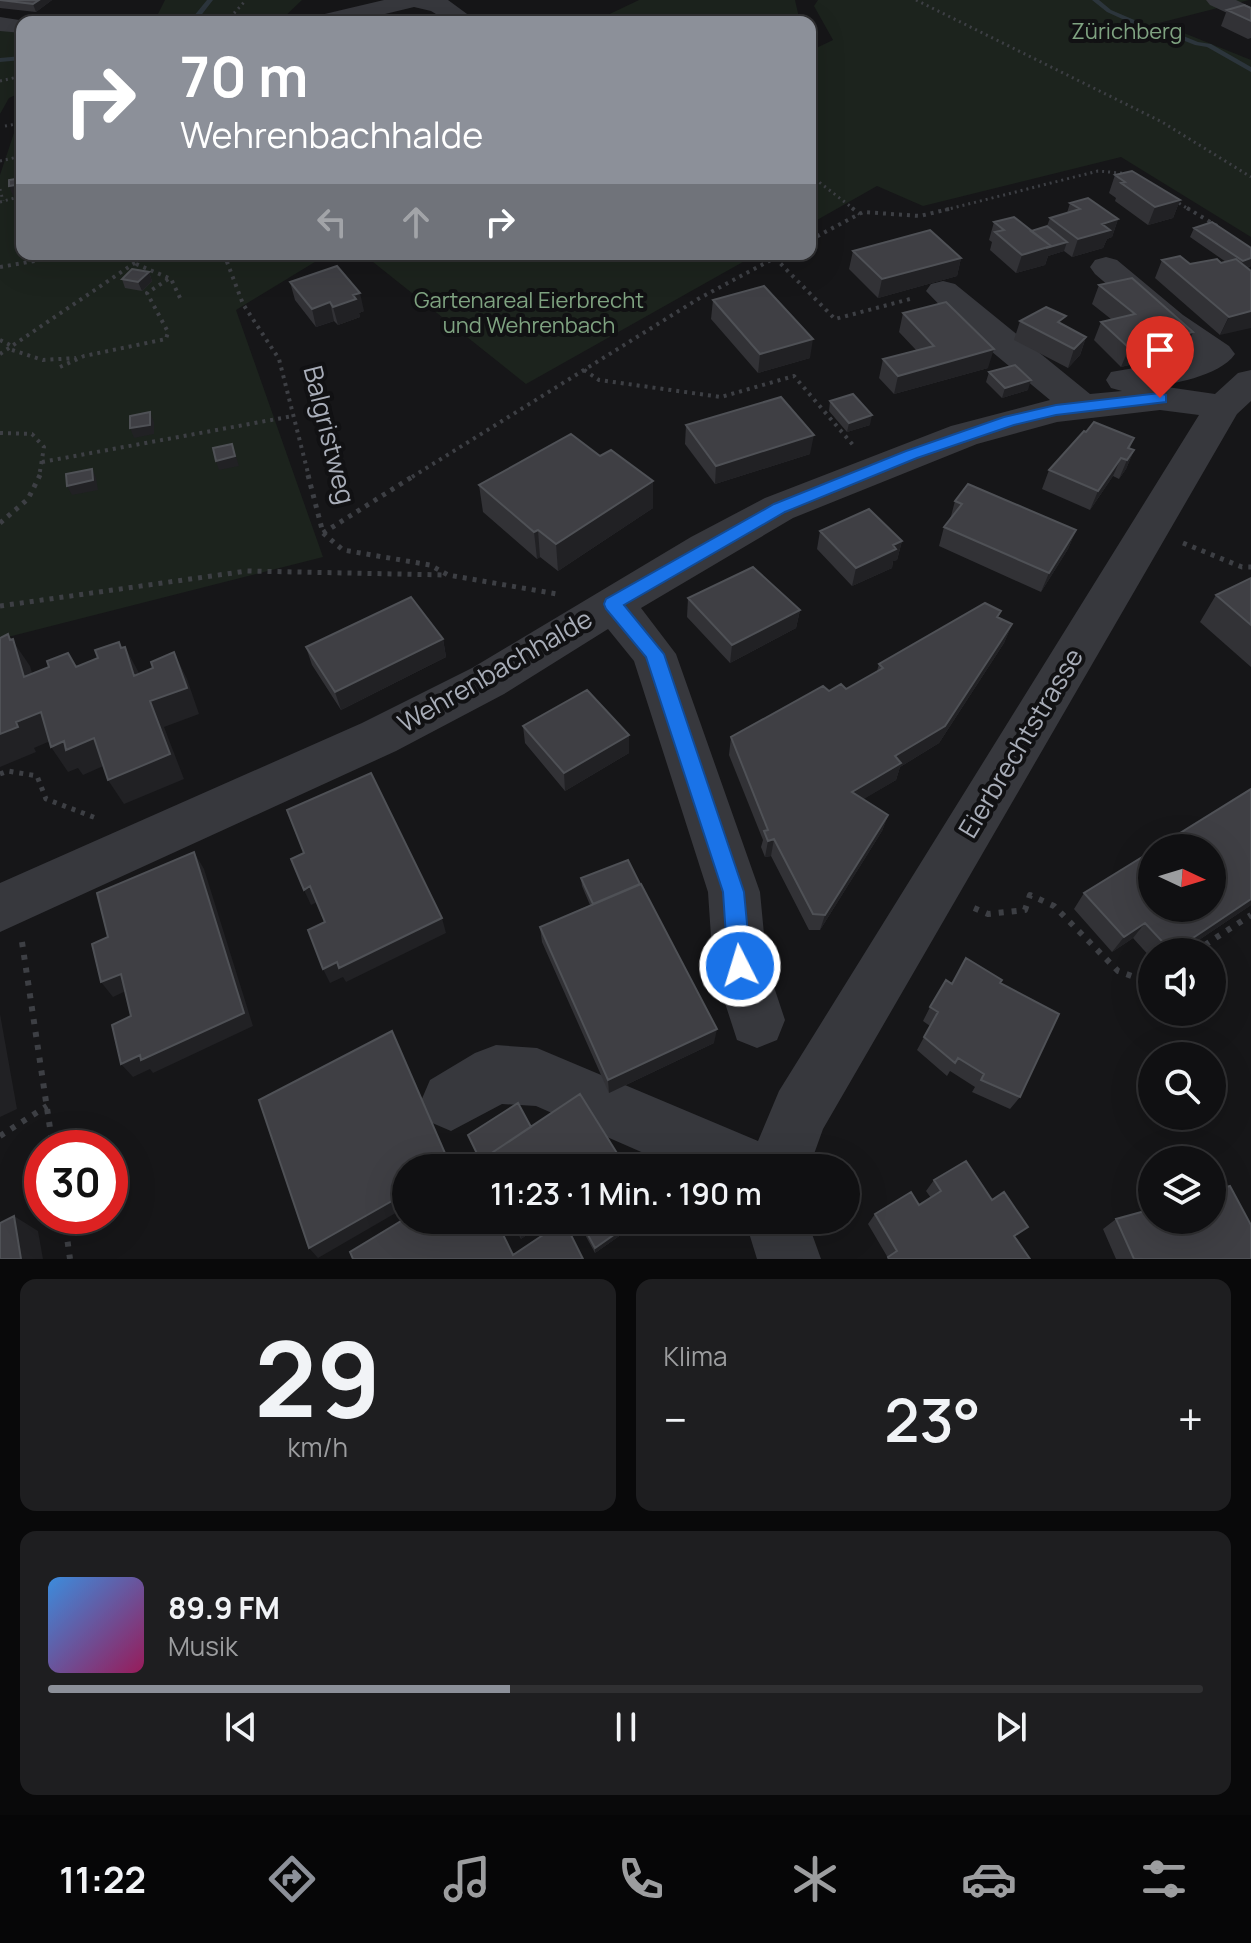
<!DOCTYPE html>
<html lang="de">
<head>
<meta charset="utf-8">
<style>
	:root { --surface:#101012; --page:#1e1e20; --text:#f1f3f6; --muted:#9c9d9f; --line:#303032; --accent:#8c9099 }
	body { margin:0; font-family:Manrope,sans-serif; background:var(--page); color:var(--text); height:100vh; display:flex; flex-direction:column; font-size:30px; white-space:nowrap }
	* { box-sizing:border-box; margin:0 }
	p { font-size:26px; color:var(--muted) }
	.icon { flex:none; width:44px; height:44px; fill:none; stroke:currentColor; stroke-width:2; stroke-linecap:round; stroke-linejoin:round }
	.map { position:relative; height:1259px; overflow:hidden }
	.sheet { display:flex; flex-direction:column; gap:20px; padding:20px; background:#09090a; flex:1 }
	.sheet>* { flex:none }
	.hud { position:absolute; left:16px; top:16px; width:800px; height:244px; border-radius:16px; box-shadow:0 8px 32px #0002,0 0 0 2px var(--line); background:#8c9099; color:#fff; overflow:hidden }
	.needle { width:52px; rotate:94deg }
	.controls { position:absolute; left:1138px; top:834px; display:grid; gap:16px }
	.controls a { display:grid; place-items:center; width:88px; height:88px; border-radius:50%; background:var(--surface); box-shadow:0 8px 32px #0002,0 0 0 2px var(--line); font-size:40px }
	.speed { position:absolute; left:24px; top:1130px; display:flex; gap:16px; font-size:40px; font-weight:700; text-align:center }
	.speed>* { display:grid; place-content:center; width:104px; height:104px; border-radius:50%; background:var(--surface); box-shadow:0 8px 32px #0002,0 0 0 2px var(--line); line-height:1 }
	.speed .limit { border:12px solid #d22; background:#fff; color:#111 }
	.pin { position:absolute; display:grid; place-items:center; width:68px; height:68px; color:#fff; margin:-82px -34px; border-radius:50% 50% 50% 0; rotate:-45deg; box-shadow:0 0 8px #0007 }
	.pin .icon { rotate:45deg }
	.me { position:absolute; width:88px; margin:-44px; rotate:355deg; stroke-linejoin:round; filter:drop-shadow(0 0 6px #0008) }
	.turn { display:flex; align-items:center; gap:28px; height:168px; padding:0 32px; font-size:36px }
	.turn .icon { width:104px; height:104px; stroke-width:2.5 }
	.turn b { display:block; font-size:56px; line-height:68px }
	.lanes { display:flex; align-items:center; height:76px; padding:0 32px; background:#0003; justify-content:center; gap:40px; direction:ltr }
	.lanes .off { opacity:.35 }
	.big { font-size:60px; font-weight:600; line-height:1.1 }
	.sheet .tile { flex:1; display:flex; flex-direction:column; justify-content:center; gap:12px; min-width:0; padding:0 28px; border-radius:16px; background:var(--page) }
	.sheet .dial { align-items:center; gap:0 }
	.dial b { font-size:104px; line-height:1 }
	.song { display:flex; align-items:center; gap:24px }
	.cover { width:96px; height:96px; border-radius:12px; background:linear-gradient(135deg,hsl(210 70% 55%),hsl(330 70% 35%)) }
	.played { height:8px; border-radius:4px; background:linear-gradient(90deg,var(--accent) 40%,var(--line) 40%) }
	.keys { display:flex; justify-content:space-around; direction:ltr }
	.heat { display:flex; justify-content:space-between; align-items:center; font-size:44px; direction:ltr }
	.sheet .tiles { flex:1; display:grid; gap:20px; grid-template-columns:1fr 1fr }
	.tile:last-child { grid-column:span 2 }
	.trip { position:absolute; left:392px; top:1154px; width:468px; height:80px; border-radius:40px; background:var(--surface); box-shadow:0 8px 32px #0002,0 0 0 2px var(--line); font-weight:600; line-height:80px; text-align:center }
	.dock { display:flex; height:128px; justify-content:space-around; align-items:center; background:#060607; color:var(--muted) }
	.dock .icon { width:56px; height:56px }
	.dock .selected { color:var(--accent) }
	.dock b { font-size:36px; color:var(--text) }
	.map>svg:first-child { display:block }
	.green { fill:#1c231d }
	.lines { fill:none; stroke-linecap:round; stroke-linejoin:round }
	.stream { fill:#2c353c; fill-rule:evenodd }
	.path-far3 { stroke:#3d3f44; stroke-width:3; stroke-dasharray:2 4; stroke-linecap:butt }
	.path-far2 { stroke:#3d3f44; stroke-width:4; stroke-dasharray:3 5; stroke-linecap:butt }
	.path-far1 { stroke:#3d3f44; stroke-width:5; stroke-dasharray:4 6; stroke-linecap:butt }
	.path { stroke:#3d3f44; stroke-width:6; stroke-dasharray:5 8; stroke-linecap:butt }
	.minor { fill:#37383d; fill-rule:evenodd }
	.wall { fill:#323236 }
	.shaded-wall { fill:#212124 }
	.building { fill:#3f3f44; stroke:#4f5156; stroke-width:2 }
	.route { fill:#1a73e8; stroke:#114b97; stroke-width:2 }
	.labels { text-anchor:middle; stroke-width:8; stroke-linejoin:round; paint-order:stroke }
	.far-park-label { font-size:22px; fill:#7fa381; stroke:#111113 }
	.street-label { font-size:26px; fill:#a8adb8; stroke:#111113 }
</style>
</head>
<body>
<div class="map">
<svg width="1251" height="1259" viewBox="0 0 1251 1259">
	<rect width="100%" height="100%" fill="#161618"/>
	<path class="green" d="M165,0H302L279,22H154Z
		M639,0H795L800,22H593Z
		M818,0H1249L1159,23L1251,60V237L1121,157L923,206L877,186L810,224V51L833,40L814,6Z
		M0,26L22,27V92L9,98L0,114Z
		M22,109V254H328L236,310L323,557L0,639V175Z
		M363,254H757L526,384Z"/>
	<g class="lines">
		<path class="stream" d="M207,0H213L196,22H189Z
			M1092,0H1099L1111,10L1146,25L1166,29L1198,42L1211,44L1251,67V72L1207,47L1195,45L1162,32L1142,28L1107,12Z
			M22,56V60L0,62V58Z"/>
		<path class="path-far3" d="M916,0L1162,122L1251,177
			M226,22L246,0
			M0,81L22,76
			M5,126L22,123
			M0,161L22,156
			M810,175L855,210
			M0,189L3,201
			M1174,200L1190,210
			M0,202L22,196
			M945,210L1098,171L1131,174"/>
		<path class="path-far2" d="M852,208L860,214
			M1187,208L1217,226
			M810,240L863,212L920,216L953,208
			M224,254L243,304L279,359L309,477
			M775,258L835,319L910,299
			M136,264L171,279L182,302
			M0,267L46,259L45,254
			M0,340L14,347
			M12,350L43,360L76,358
			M0,354L148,254
			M60,367L84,356L166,339L168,332L147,293L170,278
			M584,370L599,380L721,397L794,376L853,445
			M0,433L32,434L44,447L39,477
			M42,462L293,416
			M412,477L698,299L782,254"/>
		<path class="path-far1" d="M308,475L323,533L343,550L430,565L448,575L557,594
			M0,523L28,499L40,475
			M323,533L415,475
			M1183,543L1242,567H1251
			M0,606L247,571L447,575
			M0,774L8,771L37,776L46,799L96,818"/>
		<path class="path" d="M974,908L988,914L1025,910L1030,895L1054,906L1118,971L1148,982L1152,979
			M22,942L53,1148
			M1194,952L1251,915
			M0,1136L47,1106
			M64,1216L70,1259"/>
		<path class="minor" d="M384,0H448L478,22H449L431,11L414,7L352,22H309L312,17Z
			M1206,0H1236L1251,7V24L1210,5Z
			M0,17L32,22H22V33L0,31Z
			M1106,257L1117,260L1183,315L1229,346L1235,354C1219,377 1171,384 1145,388L1160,386L1215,394L1238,373L1251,370V401L1237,414L823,1129L809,1168H678L536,1106L502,1104L451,1131L430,1122L421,1101L430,1080L475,1053L496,1045L537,1048L758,1141L779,1091L1199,415L1160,410L1057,422L977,444L793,518L641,608L676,654L760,892L767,966L785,1020L777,1040L757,1048L737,1040L713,966L708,892L634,661L608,629L504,694L396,751L0,932V883L362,723L472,668L691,537L765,498L951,426L1050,400L955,321L926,291L931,284L943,281L955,284L1090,394L1122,391L1111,388L1106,380L1111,372L1169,362L1191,352L1159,329L1095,274L1090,267L1095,260Z
			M745,1220H807L821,1259H757Z"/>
	</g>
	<path class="wall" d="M0,0H52L36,12L0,8Z
		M1251,8V38L1248,39L1221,26L1227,10Z
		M1115,175L1180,200L1173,218L1148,225L1115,201L1116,198L1109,193Z
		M1070,203L1118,219L1112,237L1107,239L1103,248L1072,257L1064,251L1048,256L1045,265L1016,273L990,250L992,242L989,240L994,222L1031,231L1047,226L1050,218L1067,213Z
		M1194,228L1251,248V266L1247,268L1251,271L1220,335L1155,278L1162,260L1190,264L1226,262L1190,237Z
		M853,251L961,258L957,276L878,298L849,269Z
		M149,272L152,281L142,291L125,288L122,279Z
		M290,282L364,311L359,313L360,317L338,325L334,321L316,327L295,300Z
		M1099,285L1193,332L1185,351L1121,367L1094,340L1101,322L1111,319L1092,304Z
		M713,300L810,358L758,373L711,319Z
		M903,313L988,368L894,394L879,378L883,359L916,350L899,332Z
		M1020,321L1063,324L1086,337L1080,355L1068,368L1014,340Z
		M989,372L1028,390L1002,398L986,382Z
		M830,401L870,425L847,432L829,411Z
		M686,425L810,454L715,484L685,444Z
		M1086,432L1134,438L1130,448L1134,450L1126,469L1119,479L1113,476L1090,510L1042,489L1049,470Z
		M600,456L653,481V508L558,571L540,557L537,559L483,512L479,485Z
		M955,501L1076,530L1068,549L1041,592L939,546L944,527L950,520Z
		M820,531L902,541L897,560L893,561L892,568L852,586L817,549Z
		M1251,578V667L1200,622L1216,595Z
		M688,598L800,610L796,628L730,663L687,617Z
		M1001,611L998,618L1012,624L1004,643L939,743L900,767L896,780L863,799L888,815L882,831L820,930H809L771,856L765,857L761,847L763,840L729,755L731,737L829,691L846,689L877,671L879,664Z
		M443,639L446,657L341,710L312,665L306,647Z
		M523,726L629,753L565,791L525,743Z
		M1251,789V905L1181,952H1152V959L1133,938L1112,952L1074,909L1084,893Z
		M581,878L714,1043L609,1093L542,942L540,927L590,905L582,886Z
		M1000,983L1020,1097L1010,1109L972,1092L975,1087L950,1071L947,1076L917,1050L930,1026L923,1021L930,1007L952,984Z
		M934,1180L1016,1238L1030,1259H887L888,1258L868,1224L875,1214L919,1205L931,1198L926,1191Z
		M1116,1219L1251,1259H1116L1103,1229Z
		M511,1220H548L521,1239Z
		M577,1220H642L595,1253Z"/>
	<path class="shaded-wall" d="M39,0H52L36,12L33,4Z
		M22,184V194L13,196L9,186Z
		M1180,200L1173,218L1148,225L1155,207Z
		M1118,219L1112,237L1107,239L1103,248L1072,257L1078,239L1102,224Z
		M1067,242L1064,251L1048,256L1045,265L1016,273L1022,255Z
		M961,258L957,276L878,298L882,279Z
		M1251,258V266L1239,270L1243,261Z
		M149,272L152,281L142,291L138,282Z
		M360,293L364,311L359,313L360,317L338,325L333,307Z
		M330,302L334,321L316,327L312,309Z
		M1251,311V328L1220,335L1229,317Z
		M1193,332L1185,351L1121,367L1129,348Z
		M1086,337L1080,355L1068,368L1074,349Z
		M813,339L810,358L758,373L760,354Z
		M994,349L988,368L894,394L898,376Z
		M1031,380L1028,390L1002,398L1005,388Z
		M150,412L154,422V434L134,438L130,428Z
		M872,415L870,425L847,432L849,423Z
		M814,435L810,454L715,484L716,466Z
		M232,444L239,466L219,470L216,461Z
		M1134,450L1126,469L1119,479L1127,460Z
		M1121,458L1113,476L1090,510L1098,491Z
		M92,469L96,478L98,490L72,495L67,486Z
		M653,481V508L558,571L556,544Z
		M538,530L540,557L537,559L534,532Z
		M1076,530L1068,549L1041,592L1049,573Z
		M902,541L897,560L893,561L892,568L852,586L856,568Z
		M800,610L796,628L730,663L732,645Z
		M1012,624L1004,643L939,743L900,767L896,780L847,809L852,792L895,756Z
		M8,634L30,666L41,703L24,677Z
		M443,639L446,657L341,710L335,692Z
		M119,642L129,662L125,647L139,673L134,676Z
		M174,652L187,679L199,714L164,727L184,779L124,804L108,780L150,701Z
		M41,712L57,738L34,748L36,752L0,767V734L16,722Z
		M629,735V753L565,791L564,773Z
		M94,738L110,763L83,775L78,768L68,772L51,747L64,741Z
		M888,815L882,831L820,930L825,915Z
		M774,839L771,856L765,857L768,841Z
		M194,852L204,869L253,1026L153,1073L150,1069L133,1077L121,1064Z
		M310,886L317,902L311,905L304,890Z
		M1251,899V905L1181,952H1172Z
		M442,918L446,933L346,982L343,977L330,983L323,969L337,962Z
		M1145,923L1133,938L1112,952L1124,937Z
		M121,974L132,988L113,997L101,982Z
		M0,1014L17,1109L0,1117Z
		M717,1029L714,1043L609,1093L608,1080Z
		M620,1158V1168H606Z
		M406,1193V1207L318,1258L309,1248Z
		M14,1216L38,1231L43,1259H21Z
		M532,1220H548L521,1239L519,1229Z
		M635,1220H642L595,1253V1248Z"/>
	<path class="building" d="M0,0H39L33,4Z
		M1244,5L1251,8V21L1227,10Z
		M1132,171L1180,200L1155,207L1121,183L1125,182L1115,175Z
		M22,178V184L9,186V180Z
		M1088,198L1118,219L1102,224L1110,230L1078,239L1050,218L1080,209L1070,203Z
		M1014,217L1051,246L1022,255L995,232L1004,230L994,222Z
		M1212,222L1251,248V258L1243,261L1194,228Z
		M1047,226L1067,242L1046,248L1051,246L1031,231Z
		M930,230L961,258L882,279L853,251Z
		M1180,256L1190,264L1217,259L1221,263L1236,259L1251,271V311L1229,317L1162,260Z
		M337,266L360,293L353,295L356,299L333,307L330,302L312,309L290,282Z
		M132,269L149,272L138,282L122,279Z
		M1132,278L1193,332L1129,348L1101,322L1135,314L1099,285Z
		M764,286L813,339L760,354L713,300Z
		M946,302L994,349L898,376L883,359L934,346L903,313Z
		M1046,307L1066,316L1058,322L1086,337L1074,349L1020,321Z
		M1015,365L1031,380L1005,388L989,372Z
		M853,394L872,415L849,423L830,401Z
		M781,397L814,435L716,466L686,425Z
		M150,412V425L130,428V416Z
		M1094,422L1134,438L1128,448L1134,450L1127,460L1121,458L1098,491L1049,470L1084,431L1086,432Z
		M571,434L600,456L611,450L653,481L556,544L538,530L534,532L479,485Z
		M232,444L235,456L216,461L213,448Z
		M92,469L93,480L67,486L66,474Z
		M968,484L1076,530L1049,573L944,527L962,504L955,501Z
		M869,509L902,541L893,545L896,549L856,568L820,531Z
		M753,567L800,610L732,645L688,598Z
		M1251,578V625L1216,595Z
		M411,597L443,639L335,692L306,647Z
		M985,603L1001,611L997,617L1012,624L945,726L895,756L901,763L852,792L888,815L825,915L813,914L774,839L768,841L764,831L768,830L731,737L823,686L829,691L841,684L846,689L883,668L879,664Z
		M8,634L10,640L13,639L24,677L49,667L47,661L68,653L76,667L98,658L95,650L119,642L121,648L125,647L134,676L153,668L151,662L174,652L187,688L150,701L170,754L108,780L94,738L66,750L64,741L51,747L41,712L16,722L18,727L0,734V638Z
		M587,690L629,735L564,773L523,726Z
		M371,773L442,918L339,968L337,962L323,969L308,930L325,922L310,886L304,890L291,859L304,853L287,810Z
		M1251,789V899L1172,952L1145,923L1124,937L1084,893L1152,851V908H1212V848H1156Z
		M194,852L244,1013L141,1060L140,1055L121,1064L112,1025L131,1016L121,974L101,982L92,944L108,937L97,893Z
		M628,860L640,884L593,904L581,878Z
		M641,884L717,1029L608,1080L540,927Z
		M966,958L1002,980L1000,983L1059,1014L1020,1097L981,1080L984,1074L958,1058L955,1063L924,1037L938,1012L930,1007L946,980L952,984Z
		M392,1031L451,1167L406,1168V1193L309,1248L259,1100Z
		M580,1094L620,1158L606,1168H485L481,1160Z
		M518,1103L531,1127L481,1160L483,1166L468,1135Z
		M966,1161L992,1200L1004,1192L1028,1227L1014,1236L1030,1259H889L888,1257L897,1251L875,1214L911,1192L919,1205L941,1191L934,1180Z
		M1230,1186L1251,1225V1259H1134L1116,1219L1152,1209V1220H1212V1191Z
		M14,1216L21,1259H0V1223Z
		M406,1218V1220H496L513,1255L564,1221L583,1259H353L350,1252Z
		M513,1220H532L519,1229Z
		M580,1220H635L595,1248Z"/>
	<path class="route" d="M1160,393L1166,395V402L1056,415L1014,425L917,458L785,512L624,605L664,654L744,892L751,966L748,973L740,976L732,973L728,966L723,892L646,657L606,609L604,604L606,599L774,504L906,451L1004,417L1056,405Z"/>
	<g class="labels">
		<g class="far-park-label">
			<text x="1127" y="39">Zürichberg</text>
			<text x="529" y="308">Gartenareal Eierbrecht<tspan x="529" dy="25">und Wehrenbach</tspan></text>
		</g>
		<g class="street-label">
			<text transform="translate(329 435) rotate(76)" y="9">Balgristweg</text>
			<text transform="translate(495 671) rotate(-30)" y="9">Wehrenbachhalde</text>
			<text transform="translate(1021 743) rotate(-59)" y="9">Eierbrechtstrasse</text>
		</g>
	</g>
</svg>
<div class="controls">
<a><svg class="needle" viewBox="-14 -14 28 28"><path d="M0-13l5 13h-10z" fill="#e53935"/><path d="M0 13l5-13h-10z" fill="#9c9d9f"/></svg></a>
<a><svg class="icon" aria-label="sound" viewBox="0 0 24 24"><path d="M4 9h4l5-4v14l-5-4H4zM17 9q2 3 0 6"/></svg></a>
<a><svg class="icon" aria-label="search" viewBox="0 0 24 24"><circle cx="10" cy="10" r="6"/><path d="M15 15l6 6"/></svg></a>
<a><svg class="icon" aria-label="layers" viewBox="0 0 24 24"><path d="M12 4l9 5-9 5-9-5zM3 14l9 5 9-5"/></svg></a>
</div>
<div class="speed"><div class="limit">30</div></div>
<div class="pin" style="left:1160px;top:398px;background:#d93025"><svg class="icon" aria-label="arrive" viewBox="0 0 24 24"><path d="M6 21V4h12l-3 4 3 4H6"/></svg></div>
<svg class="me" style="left:740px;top:966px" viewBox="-20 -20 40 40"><circle r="17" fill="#1a73e8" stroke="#fff" stroke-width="3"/><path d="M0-11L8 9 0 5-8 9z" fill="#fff"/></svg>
<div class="trip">11:23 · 1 Min. · 190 m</div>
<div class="hud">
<div class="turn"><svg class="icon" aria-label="right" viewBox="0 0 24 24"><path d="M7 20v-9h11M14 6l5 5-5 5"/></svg><div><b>70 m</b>Wehrenbachhalde</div></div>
<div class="lanes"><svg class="icon off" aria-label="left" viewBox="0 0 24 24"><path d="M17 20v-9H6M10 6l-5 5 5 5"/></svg><svg class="icon off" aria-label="ahead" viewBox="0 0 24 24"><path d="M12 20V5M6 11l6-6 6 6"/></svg><svg class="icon" aria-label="right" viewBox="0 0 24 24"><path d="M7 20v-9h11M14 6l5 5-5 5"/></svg></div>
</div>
</div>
<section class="sheet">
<div class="tiles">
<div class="tile dial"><b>29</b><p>km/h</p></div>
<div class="tile"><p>Klima</p>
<div class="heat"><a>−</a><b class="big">23°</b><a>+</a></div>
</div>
<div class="tile">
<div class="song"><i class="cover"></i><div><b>89.9 FM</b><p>Musik</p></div></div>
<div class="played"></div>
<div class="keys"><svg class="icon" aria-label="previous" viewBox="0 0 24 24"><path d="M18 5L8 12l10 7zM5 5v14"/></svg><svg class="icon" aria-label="pause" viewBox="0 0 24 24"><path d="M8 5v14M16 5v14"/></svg><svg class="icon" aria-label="next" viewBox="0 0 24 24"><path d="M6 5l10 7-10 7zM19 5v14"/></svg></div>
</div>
</div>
</section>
<nav class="dock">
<b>11:22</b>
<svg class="icon selected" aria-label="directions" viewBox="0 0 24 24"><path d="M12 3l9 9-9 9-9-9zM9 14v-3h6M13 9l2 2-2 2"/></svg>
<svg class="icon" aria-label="music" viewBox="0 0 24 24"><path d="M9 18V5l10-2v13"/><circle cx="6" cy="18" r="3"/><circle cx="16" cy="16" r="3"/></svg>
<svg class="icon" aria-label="phone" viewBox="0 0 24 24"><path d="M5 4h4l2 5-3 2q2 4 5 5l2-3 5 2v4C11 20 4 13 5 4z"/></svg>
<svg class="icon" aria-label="climate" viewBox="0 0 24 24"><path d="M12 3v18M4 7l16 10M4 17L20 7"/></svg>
<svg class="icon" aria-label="car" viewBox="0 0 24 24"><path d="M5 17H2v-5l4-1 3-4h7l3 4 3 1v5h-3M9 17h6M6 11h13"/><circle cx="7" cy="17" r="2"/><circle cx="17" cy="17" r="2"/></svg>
<svg class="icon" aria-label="filters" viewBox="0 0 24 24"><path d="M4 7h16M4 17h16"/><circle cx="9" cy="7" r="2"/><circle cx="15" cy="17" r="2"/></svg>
</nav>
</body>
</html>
